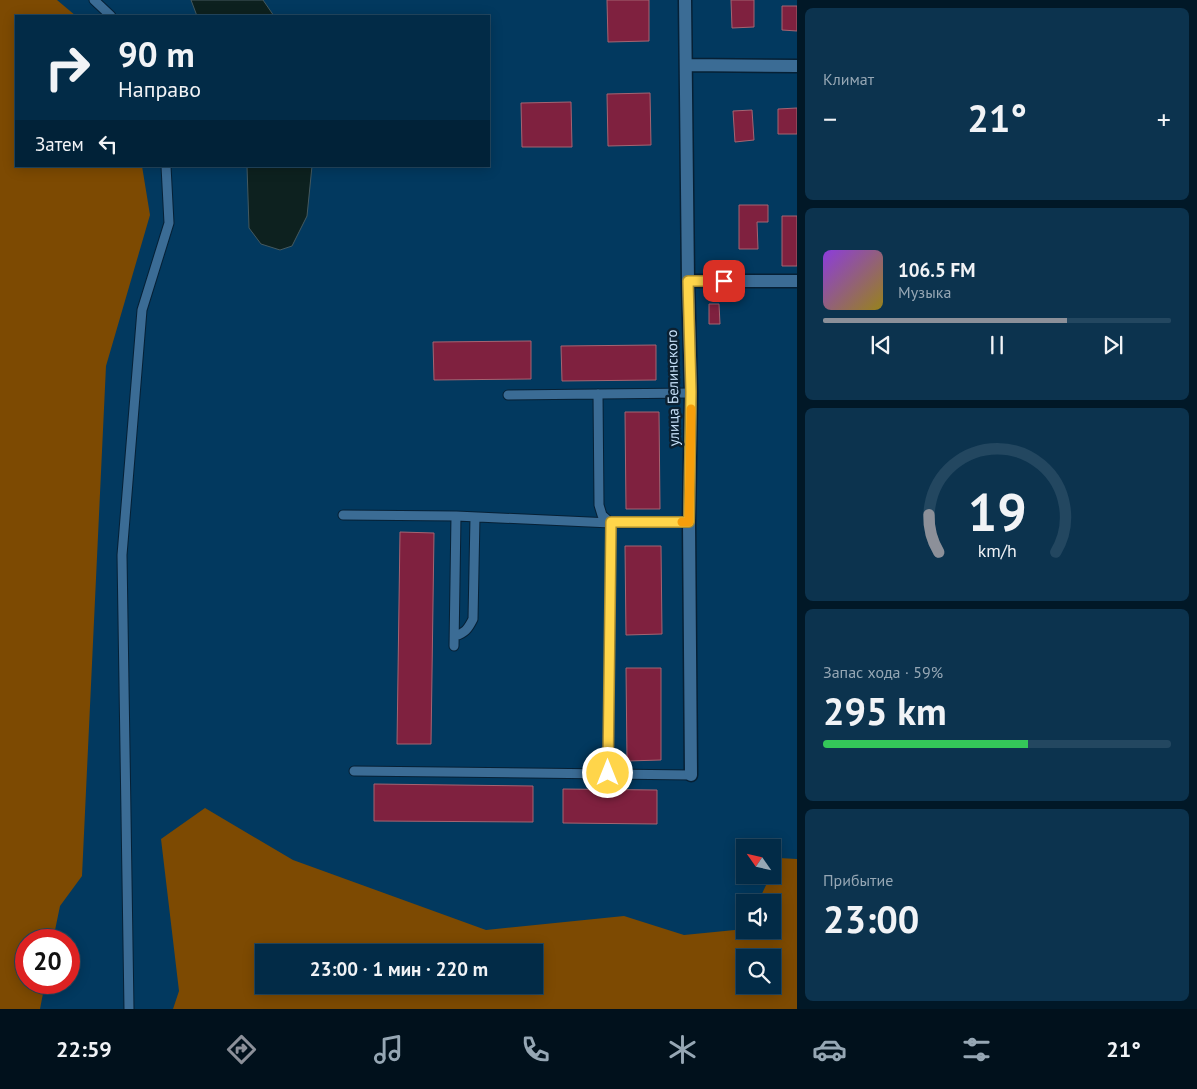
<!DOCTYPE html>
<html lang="ru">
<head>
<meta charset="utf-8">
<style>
	:root { --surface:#022b47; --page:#0c334e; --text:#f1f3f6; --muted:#96a7b4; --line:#234760; --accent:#8c9099 }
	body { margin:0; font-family:"PT Sans",sans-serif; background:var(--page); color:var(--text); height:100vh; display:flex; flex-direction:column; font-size:19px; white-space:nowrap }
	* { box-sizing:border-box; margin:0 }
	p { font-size:16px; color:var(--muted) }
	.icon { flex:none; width:28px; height:28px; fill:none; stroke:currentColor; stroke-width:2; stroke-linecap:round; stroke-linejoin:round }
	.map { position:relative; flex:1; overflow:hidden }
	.panel { display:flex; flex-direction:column; gap:8px; padding:8px; background:#011827; width:400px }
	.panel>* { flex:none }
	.banner { position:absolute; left:15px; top:15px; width:475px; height:152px; border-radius:0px; box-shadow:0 2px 12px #0003,0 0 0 1px var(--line); background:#022b47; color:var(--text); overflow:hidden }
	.needle { width:32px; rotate:304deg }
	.buttons { position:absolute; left:736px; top:839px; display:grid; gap:10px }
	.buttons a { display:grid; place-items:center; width:45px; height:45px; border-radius:0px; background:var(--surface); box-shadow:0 2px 12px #0003,0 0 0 1px var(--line); font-size:25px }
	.speed { position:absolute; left:15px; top:929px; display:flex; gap:10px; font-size:25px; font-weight:700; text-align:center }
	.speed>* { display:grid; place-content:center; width:65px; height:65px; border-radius:50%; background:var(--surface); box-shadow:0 2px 12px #0003,0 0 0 1px var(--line); line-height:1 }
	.speed .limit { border:8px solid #d22; background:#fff; color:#111 }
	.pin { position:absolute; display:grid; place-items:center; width:42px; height:42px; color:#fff; margin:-21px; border-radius:10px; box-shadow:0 2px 8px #0006 }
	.me { position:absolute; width:55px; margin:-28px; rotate:0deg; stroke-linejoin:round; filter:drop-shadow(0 0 4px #0008) }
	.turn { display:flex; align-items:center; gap:18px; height:105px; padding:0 20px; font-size:22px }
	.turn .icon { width:65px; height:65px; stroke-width:2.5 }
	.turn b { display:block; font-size:35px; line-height:42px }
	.then { display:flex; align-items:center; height:48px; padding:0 20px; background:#0003; gap:10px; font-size:19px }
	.big { font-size:38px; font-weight:700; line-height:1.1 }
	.panel .widget { flex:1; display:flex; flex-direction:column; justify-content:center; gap:8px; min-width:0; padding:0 18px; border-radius:8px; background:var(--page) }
	.panel .dial { align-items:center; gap:0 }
	.dial svg { height:130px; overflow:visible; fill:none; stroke:var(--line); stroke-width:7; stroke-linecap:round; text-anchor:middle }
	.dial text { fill:var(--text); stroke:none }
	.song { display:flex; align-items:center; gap:15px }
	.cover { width:60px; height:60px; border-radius:8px; background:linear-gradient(135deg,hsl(270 70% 55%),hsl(50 70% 35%)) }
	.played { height:5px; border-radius:2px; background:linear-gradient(90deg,var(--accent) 70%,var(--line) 70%) }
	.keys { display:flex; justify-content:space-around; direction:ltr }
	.heat { display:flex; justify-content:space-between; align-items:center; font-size:28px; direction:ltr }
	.charge { height:8px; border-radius:4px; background:linear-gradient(90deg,#34c759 59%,var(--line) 0) }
	.trip { position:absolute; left:255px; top:944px; width:288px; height:50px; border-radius:0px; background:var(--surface); box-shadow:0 2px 12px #0003,0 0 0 1px var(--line); font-weight:700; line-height:50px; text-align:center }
	.menu { display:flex; height:80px; justify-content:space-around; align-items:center; background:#01111c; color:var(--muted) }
	.menu .icon { width:35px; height:35px }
	.menu .active { color:var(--accent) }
	.menu b { font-size:22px; color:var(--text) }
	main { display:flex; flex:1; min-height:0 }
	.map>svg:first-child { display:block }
	.green { fill:#7d4a02; fill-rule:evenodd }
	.water { fill:#0d211f; stroke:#44595f }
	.building { fill:#7f213f; stroke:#a46472 }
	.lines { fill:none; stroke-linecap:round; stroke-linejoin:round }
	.lane-casing { stroke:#062035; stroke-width:11 }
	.street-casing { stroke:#062035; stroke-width:15 }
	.lane { stroke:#3b6c95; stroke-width:9 }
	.street { stroke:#3b6c95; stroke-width:12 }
	.route-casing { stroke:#a68a30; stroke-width:12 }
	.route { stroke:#ffd54a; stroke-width:9 }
	.slow { stroke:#f59e0b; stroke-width:9 }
	.labels { text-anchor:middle; stroke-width:5; stroke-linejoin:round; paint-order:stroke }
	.street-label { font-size:15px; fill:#c4ddf5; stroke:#0b2031 }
</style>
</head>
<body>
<main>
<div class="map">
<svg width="797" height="1009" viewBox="0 0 797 1009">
	<rect width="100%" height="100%" fill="#02395f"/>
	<path class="green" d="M0,0H57L76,16H16V166H142L150,215L106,366L82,876L60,906L53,940H26V982L45,983L40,1009H0Z
		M205,808L293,860L486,930L624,916L684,935L745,929V930H772V902H758L779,858L797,859V1009H173L179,991L161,839ZM264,952H534V985H264ZM745,958H772V985H745Z"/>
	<path class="water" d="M191,0H263L274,16H197Z
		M247,166H312L307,216L292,246L280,250L261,244L249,228Z"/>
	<path class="building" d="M607,0H649V41L608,42Z
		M731,0H754V27L732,28Z
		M782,6H797V31L782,30Z
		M650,93L651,145L608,146L607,94Z
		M571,102L572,147H522L521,103Z
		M797,108V134H778V109Z
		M752,110L754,140L735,142L733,111Z
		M739,205H768V222H757L758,249H739Z
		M782,216H797V266H782Z
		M709,304H719L720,324H709Z
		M531,341V379L434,380L433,342Z
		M656,345V380L562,381L561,346Z
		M625,412H659L660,509H626Z
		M400,532L434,533L431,744H397Z
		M625,546H661L662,634L626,635Z
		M626,668H661V760L627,761Z
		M374,784L533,786V822L374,821Z
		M563,789L657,790V824L563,823Z"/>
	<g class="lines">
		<g class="lane-casing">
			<path id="lane" d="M94,0L111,16
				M598,394L599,505L602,515L611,523L608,773
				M508,395L691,393
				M343,515L456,516
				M455,636C465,633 468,629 473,619L475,517
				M454,646L456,516L611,523L689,522
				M354,771L691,775
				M129,1009L122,555L142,310L169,223L166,166"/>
		</g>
		<g class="street-casing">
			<path id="street" d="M685,0L688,281L691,393L689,522L691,775
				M686,65L797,66
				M688,281H797"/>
		</g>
		<use href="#lane" class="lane"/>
		<use href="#street" class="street"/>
	</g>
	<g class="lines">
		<g class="route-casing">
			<path id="route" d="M608,773L611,522H689L691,392L688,281H724"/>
		</g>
		<use href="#route" class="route"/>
		<path class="slow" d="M682,522H689L691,409"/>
	</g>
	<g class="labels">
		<g class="street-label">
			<text transform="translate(673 388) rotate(-91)" y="5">улица Белинского</text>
		</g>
	</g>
</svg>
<div class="buttons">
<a><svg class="needle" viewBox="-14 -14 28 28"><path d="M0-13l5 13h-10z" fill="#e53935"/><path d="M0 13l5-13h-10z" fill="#96a7b4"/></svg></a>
<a><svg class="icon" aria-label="sound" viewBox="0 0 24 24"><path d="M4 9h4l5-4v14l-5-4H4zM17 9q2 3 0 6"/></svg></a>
<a><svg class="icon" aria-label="search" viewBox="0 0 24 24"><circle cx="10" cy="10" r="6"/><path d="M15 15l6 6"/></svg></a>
</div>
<div class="speed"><div class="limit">20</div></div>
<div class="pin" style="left:724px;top:281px;background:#d93025"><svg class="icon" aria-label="arrive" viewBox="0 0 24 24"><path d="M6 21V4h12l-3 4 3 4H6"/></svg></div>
<svg class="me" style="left:608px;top:773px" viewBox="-20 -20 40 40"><circle r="17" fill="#ffd54a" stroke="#fff" stroke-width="3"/><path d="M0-11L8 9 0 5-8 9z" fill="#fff"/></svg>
<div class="trip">23:00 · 1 мин · 220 m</div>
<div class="banner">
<div class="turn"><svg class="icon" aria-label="right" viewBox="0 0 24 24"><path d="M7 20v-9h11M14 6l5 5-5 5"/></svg><div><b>90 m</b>Направо</div></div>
<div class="then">Затем<svg class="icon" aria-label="left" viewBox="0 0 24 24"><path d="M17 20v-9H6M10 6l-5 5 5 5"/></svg></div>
</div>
</div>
<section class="panel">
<div class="widget"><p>Климат</p>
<div class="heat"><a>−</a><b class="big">21°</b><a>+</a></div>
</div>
<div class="widget">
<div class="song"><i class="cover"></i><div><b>106.5 FM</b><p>Музыка</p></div></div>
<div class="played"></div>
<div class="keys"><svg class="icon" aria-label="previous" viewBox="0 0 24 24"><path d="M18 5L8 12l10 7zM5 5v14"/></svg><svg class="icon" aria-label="pause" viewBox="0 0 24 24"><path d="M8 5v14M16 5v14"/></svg><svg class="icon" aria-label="next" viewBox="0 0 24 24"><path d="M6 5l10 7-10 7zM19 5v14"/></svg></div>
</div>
<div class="widget dial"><svg viewBox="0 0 100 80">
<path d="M14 69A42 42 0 1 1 86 69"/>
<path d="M14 69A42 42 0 0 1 8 46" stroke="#8c9099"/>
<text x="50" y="56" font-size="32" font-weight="700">19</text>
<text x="50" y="72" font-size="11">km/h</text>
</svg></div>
<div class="widget"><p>Запас хода · 59%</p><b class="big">295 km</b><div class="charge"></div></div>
<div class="widget"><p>Прибытие</p><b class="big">23:00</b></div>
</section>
</main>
<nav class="menu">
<b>22:59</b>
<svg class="icon active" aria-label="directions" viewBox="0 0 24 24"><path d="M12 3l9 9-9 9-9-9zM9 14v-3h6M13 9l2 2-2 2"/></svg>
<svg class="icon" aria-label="music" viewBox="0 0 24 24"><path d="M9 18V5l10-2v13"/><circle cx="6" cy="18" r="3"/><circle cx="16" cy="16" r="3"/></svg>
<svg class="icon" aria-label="phone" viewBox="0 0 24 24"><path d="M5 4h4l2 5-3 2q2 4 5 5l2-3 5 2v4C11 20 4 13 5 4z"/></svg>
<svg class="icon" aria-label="climate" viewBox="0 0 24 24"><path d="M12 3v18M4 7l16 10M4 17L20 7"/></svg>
<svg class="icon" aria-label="car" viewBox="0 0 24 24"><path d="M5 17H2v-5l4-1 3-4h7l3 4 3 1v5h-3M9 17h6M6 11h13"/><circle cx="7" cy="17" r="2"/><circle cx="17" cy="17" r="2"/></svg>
<svg class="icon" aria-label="filters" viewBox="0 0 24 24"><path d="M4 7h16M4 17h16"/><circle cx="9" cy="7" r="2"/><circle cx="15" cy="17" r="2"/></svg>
<b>21°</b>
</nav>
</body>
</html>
